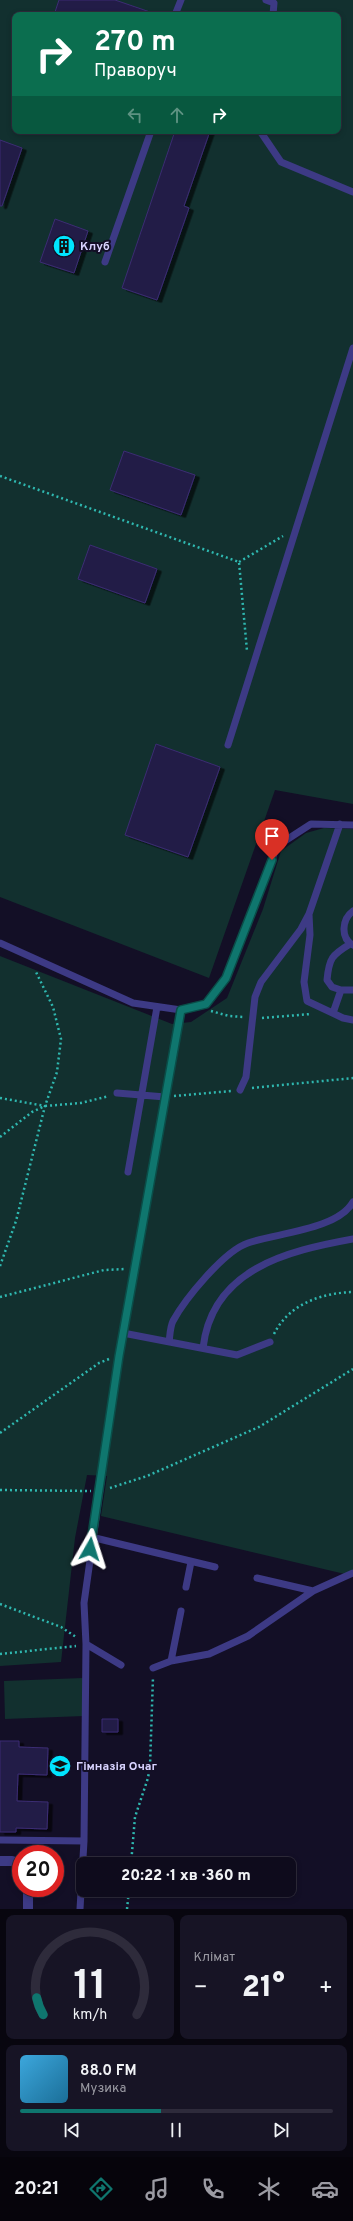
<!DOCTYPE html>
<html lang="uk">
<head>
<meta charset="utf-8">
<style>
	:root { --surface:#0e0b1c; --page:#171425; --text:#f1f3f6; --muted:#9b9ba3; --line:#2e2b3b; --accent:#0f766e }
	body { margin:0; font-family:Overpass,sans-serif; background:var(--page); color:var(--text); height:100vh; display:flex; flex-direction:column; font-size:15px; white-space:nowrap }
	* { box-sizing:border-box; margin:0 }
	p { font-size:13px; color:var(--muted) }
	.icon { flex:none; width:22px; height:22px; fill:none; stroke:currentColor; stroke-width:2; stroke-linecap:round; stroke-linejoin:round }
	.map { position:relative; height:1909px; overflow:hidden }
	.panel { display:flex; flex-direction:column; gap:6px; padding:6px; background:#08060f; flex:1 }
	.panel>* { flex:none }
	.guide { position:absolute; left:12px; top:12px; width:329px; height:122px; border-radius:8px; box-shadow:0 2px 6px #0003,0 0 0 1px var(--line); background:#0b6e4f; color:#fff; overflow:hidden }
	.speed { position:absolute; left:12px; top:1845px; display:flex; gap:8px; font-size:20px; font-weight:700; text-align:center }
	.speed>* { display:grid; place-content:center; width:52px; height:52px; border-radius:50%; background:var(--surface); box-shadow:0 2px 6px #0003,0 0 0 1px var(--line); line-height:1 }
	.speed .limit { border:6px solid #d22; background:#fff; color:#111 }
	.pin { position:absolute; display:grid; place-items:center; width:34px; height:34px; color:#fff; margin:-41px -17px; border-radius:50% 50% 50% 0; rotate:-45deg; box-shadow:0 0 4px #0007 }
	.pin .icon { rotate:45deg }
	.me { position:absolute; width:44px; margin:-22px; rotate:6deg; stroke-linejoin:round; filter:drop-shadow(0 0 3px #0008) }
	.turn { display:flex; align-items:center; gap:14px; height:84px; padding:0 16px; font-size:18px }
	.turn .icon { width:52px; height:52px; stroke-width:2.5 }
	.turn b { display:block; font-size:28px; line-height:34px }
	.lanes { display:flex; align-items:center; height:38px; padding:0 16px; background:#0003; justify-content:center; gap:20px; direction:ltr }
	.lanes .off { opacity:.35 }
	.big { font-size:30px; font-weight:800; line-height:1.1 }
	.panel .tile { flex:1; display:flex; flex-direction:column; justify-content:center; gap:6px; min-width:0; padding:0 14px; border-radius:8px; background:var(--page) }
	.panel .dial { align-items:center; gap:0 }
	.dial svg { height:104px; overflow:visible; fill:none; stroke:var(--line); stroke-width:7; stroke-linecap:round; text-anchor:middle }
	.dial text { fill:var(--text); stroke:none }
	.song { display:flex; align-items:center; gap:12px }
	.cover { width:48px; height:48px; border-radius:6px; background:linear-gradient(135deg,hsl(200 70% 55%),hsl(200 70% 35%)) }
	.played { height:4px; border-radius:2px; background:linear-gradient(90deg,var(--accent) 45%,var(--line) 45%) }
	.keys { display:flex; justify-content:space-around; direction:ltr }
	.heat { display:flex; justify-content:space-between; align-items:center; font-size:22px; direction:ltr }
	.panel .tiles { flex:1; display:grid; gap:6px; grid-template-columns:1fr 1fr }
	.tile:last-child { grid-column:span 2 }
	.trip { position:absolute; left:76px; top:1857px; width:220px; height:40px; border-radius:8px; background:var(--surface); box-shadow:0 2px 6px #0003,0 0 0 1px var(--line); font-weight:800; line-height:40px; text-align:center }
	.tab-bar { display:flex; height:64px; justify-content:space-around; align-items:center; background:#06040b; color:var(--muted) }
	.tab-bar .icon { width:28px; height:28px }
	.tab-bar .active { color:var(--accent) }
	.tab-bar b { font-size:18px; color:var(--text) }
	.map>svg:first-child { display:block }
	.green { fill:#12302f; fill-rule:evenodd }
	.building { fill:#241b47; stroke:#3b2d73; filter:url(#shadow) }
	.lines { fill:none; stroke-linecap:round; stroke-linejoin:round }
	.path { stroke:#2fb8b0; stroke-width:2.5; stroke-dasharray:2 3; stroke-linecap:butt }
	.lane { stroke:#3d3a85; stroke-width:7 }
	.street { stroke:#3d3a85; stroke-width:10 }
	.route-casing { stroke:#0a4d48; stroke-width:10 }
	.route { stroke:#0f766e; stroke-width:7 }
	.labels { text-anchor:middle; stroke-width:4; stroke-linejoin:round; paint-order:stroke }
	.poi-label { font-size:12px; font-weight:bold; fill:#d9d4ff; stroke:#130f26; text-anchor:start }
</style>
</head>
<body>
<div class="map">
<svg width="353" height="1909" viewBox="0 0 353 1909">
	<defs>
		<filter id="shadow"><feDropShadow dx="4.5" dy="2.5" stdDeviation="0" flood-color="#0009"/></filter>
	</defs>
	<rect width="100%" height="100%" fill="#130f26"/>
	<path class="green" d="M0,0H353V804L275,790L209,978L0,897ZM15,15H338V131H15Z
		M324,828L353,829V1573L349,1575L101,1516L107,1476L87,1475L75,1538L61,1662L0,1666V956L172,1024L191,1022L227,998L263,909L281,851L306,833Z
		M83,1678L84,1716L5,1719L4,1681Z"/>
	<path class="building" d="M59,0H115L153,13V15H54Z
		M175,131H210L184,206L189,208L157,300L122,288Z
		M0,140L22,148L2,206H0Z
		M55,219L88,231L74,273L40,262Z
		M124,451L195,475L181,515L110,490Z
		M90,545L157,569L145,603L78,579Z
		M156,744L220,767L188,857L125,835Z
		M102,1719H118V1732H102Z
		M0,1741H19V1747L48,1748L47,1775L18,1774L17,1801L48,1802L47,1829L16,1828V1832H0Z"/>
	<g class="lines">
		<path class="path" d="M0,476L239,562L247,651
			M239,562L283,536
			M211,1011L229,1016L243,1017
			M262,1018L311,1014
			M252,1088L353,1078
			M174,1096L231,1091
			M0,1098L45,1106
			M0,1137L32,1112L45,1106L81,1103L109,1096
			M0,1266L16,1221L45,1106L57,1072L61,1039L53,1007L35,970
			M0,1297L104,1270L126,1269
			M274,1334C289,1304 321,1293 353,1292
			M0,1433L99,1363L109,1359
			M110,1488L147,1476L259,1427L353,1369
			M0,1490L91,1491
			M0,1604L61,1627L76,1637
			M0,1654L76,1646
			M131,1864L135,1817L148,1778L150,1766L153,1677
			M127,1909L129,1890"/>
		<path class="lane" d="M266,0L274,3L273,15
			M175,15L181,0
			M260,131L281,162L353,192
			M105,262L151,131
			M228,745L353,348
			M340,824L309,914L310,935L304,982L307,1001L343,1018L353,1020
			M0,943L133,1003L181,1010L206,1004L226,978L277,846L311,824L353,825
			M353,945C340,938 342,919 353,911
			M341,990H353
			M333,1013L341,990L332,987L327,980C329,958 332,955 350,944
			M240,1090L246,1077L255,997L261,982L301,929L309,914
			M117,1093L165,1097
			M128,1172L157,1007
			M123,1333L237,1355L270,1342
			M169,1342C170,1336 170,1327 173,1321C185,1299 224,1251 248,1243C276,1233 337,1230 353,1202
			M203,1348C212,1269 287,1251 353,1239
			M91,1537L215,1567
			M257,1578L313,1591
			M186,1587L191,1562
			M171,1661L181,1611
			M121,1665L86,1644L84,1603L119,1355L181,1010
			M153,1668L171,1661L209,1654L248,1636L313,1591L353,1573
			M0,1840L84,1841
			M80,1909L84,1841L86,1644"/>
		<path class="street" d="M0,1861H12L21,1864
			M28,1909V1888"/>
	</g>
	<g class="lines">
		<g class="route-casing">
			<path id="route" d="M90,1549L119,1356L181,1010L206,1004L226,978L272,860"/>
		</g>
		<use href="#route" class="route"/>
	</g>
	<defs>
		<g id="building-disc" transform="scale(1.15)"><circle r="9.5" fill="#00e5ff" stroke="#130f26"/><path d="M-4-6H4V6H1V3H-1V6H-4ZM-2.5-4.3h1.7v1.8h-1.7ZM.8-4.3h1.7v1.8H.8ZM-2.5-1h1.7V.8h-1.7ZM.8-1h1.7V.8H.8Z" fill="#111"/></g>
		<g id="school-disc" transform="scale(1.15)"><circle r="9.5" fill="#00e5ff" stroke="#130f26"/><path d="M0-5L7-2L0 1L-7-2ZM-4 1L0 2.5L4 1V4Q0 6-4 4Z" fill="#111"/></g>
	</defs>
	<g fill-rule="evenodd">
		<use href="#building-disc" x="64" y="246"/>
		<use href="#school-disc" x="60" y="1766"/>
	</g>
	<g class="labels">
		<g class="poi-label">
			<text x="80" y="250">Клуб</text>
			<text x="76" y="1770">Гімназія Очаг</text>
		</g>
	</g>
</svg>
<div class="speed"><div class="limit">20</div></div>
<div class="pin" style="left:272px;top:860px;background:#d93025"><svg class="icon" aria-label="arrive" viewBox="0 0 24 24"><path d="M6 21V4h12l-3 4 3 4H6"/></svg></div>
<svg class="me" style="left:90px;top:1549px" viewBox="-20 -20 40 40"><path d="M0-17L14 15 0 8-14 15z" fill="#0f766e" stroke="#fff" stroke-width="4"/></svg>
<div class="trip">20:22 · 1 хв · 360 m</div>
<div class="guide">
<div class="turn"><svg class="icon" aria-label="right" viewBox="0 0 24 24"><path d="M7 20v-9h11M14 6l5 5-5 5"/></svg><div><b>270 m</b>Праворуч</div></div>
<div class="lanes"><svg class="icon off" aria-label="left" viewBox="0 0 24 24"><path d="M17 20v-9H6M10 6l-5 5 5 5"/></svg><svg class="icon off" aria-label="ahead" viewBox="0 0 24 24"><path d="M12 20V5M6 11l6-6 6 6"/></svg><svg class="icon" aria-label="right" viewBox="0 0 24 24"><path d="M7 20v-9h11M14 6l5 5-5 5"/></svg></div>
</div>
</div>
<section class="panel">
<div class="tiles">
<div class="tile dial"><svg viewBox="0 0 100 80">
<path d="M14 69A42 42 0 1 1 86 69"/>
<path d="M14 69A42 42 0 0 1 9 56" stroke="#0f766e"/>
<text x="50" y="56" font-size="32" font-weight="700">11</text>
<text x="50" y="72" font-size="11">km/h</text>
</svg></div>
<div class="tile"><p>Клімат</p>
<div class="heat"><a>−</a><b class="big">21°</b><a>+</a></div>
</div>
<div class="tile">
<div class="song"><i class="cover"></i><div><b>88.0 FM</b><p>Музика</p></div></div>
<div class="played"></div>
<div class="keys"><svg class="icon" aria-label="previous" viewBox="0 0 24 24"><path d="M18 5L8 12l10 7zM5 5v14"/></svg><svg class="icon" aria-label="pause" viewBox="0 0 24 24"><path d="M8 5v14M16 5v14"/></svg><svg class="icon" aria-label="next" viewBox="0 0 24 24"><path d="M6 5l10 7-10 7zM19 5v14"/></svg></div>
</div>
</div>
</section>
<nav class="tab-bar">
<b>20:21</b>
<svg class="icon active" aria-label="directions" viewBox="0 0 24 24"><path d="M12 3l9 9-9 9-9-9zM9 14v-3h6M13 9l2 2-2 2"/></svg>
<svg class="icon" aria-label="music" viewBox="0 0 24 24"><path d="M9 18V5l10-2v13"/><circle cx="6" cy="18" r="3"/><circle cx="16" cy="16" r="3"/></svg>
<svg class="icon" aria-label="phone" viewBox="0 0 24 24"><path d="M5 4h4l2 5-3 2q2 4 5 5l2-3 5 2v4C11 20 4 13 5 4z"/></svg>
<svg class="icon" aria-label="climate" viewBox="0 0 24 24"><path d="M12 3v18M4 7l16 10M4 17L20 7"/></svg>
<svg class="icon" aria-label="car" viewBox="0 0 24 24"><path d="M5 17H2v-5l4-1 3-4h7l3 4 3 1v5h-3M9 17h6M6 11h13"/><circle cx="7" cy="17" r="2"/><circle cx="17" cy="17" r="2"/></svg>
</nav>
</body>
</html>
